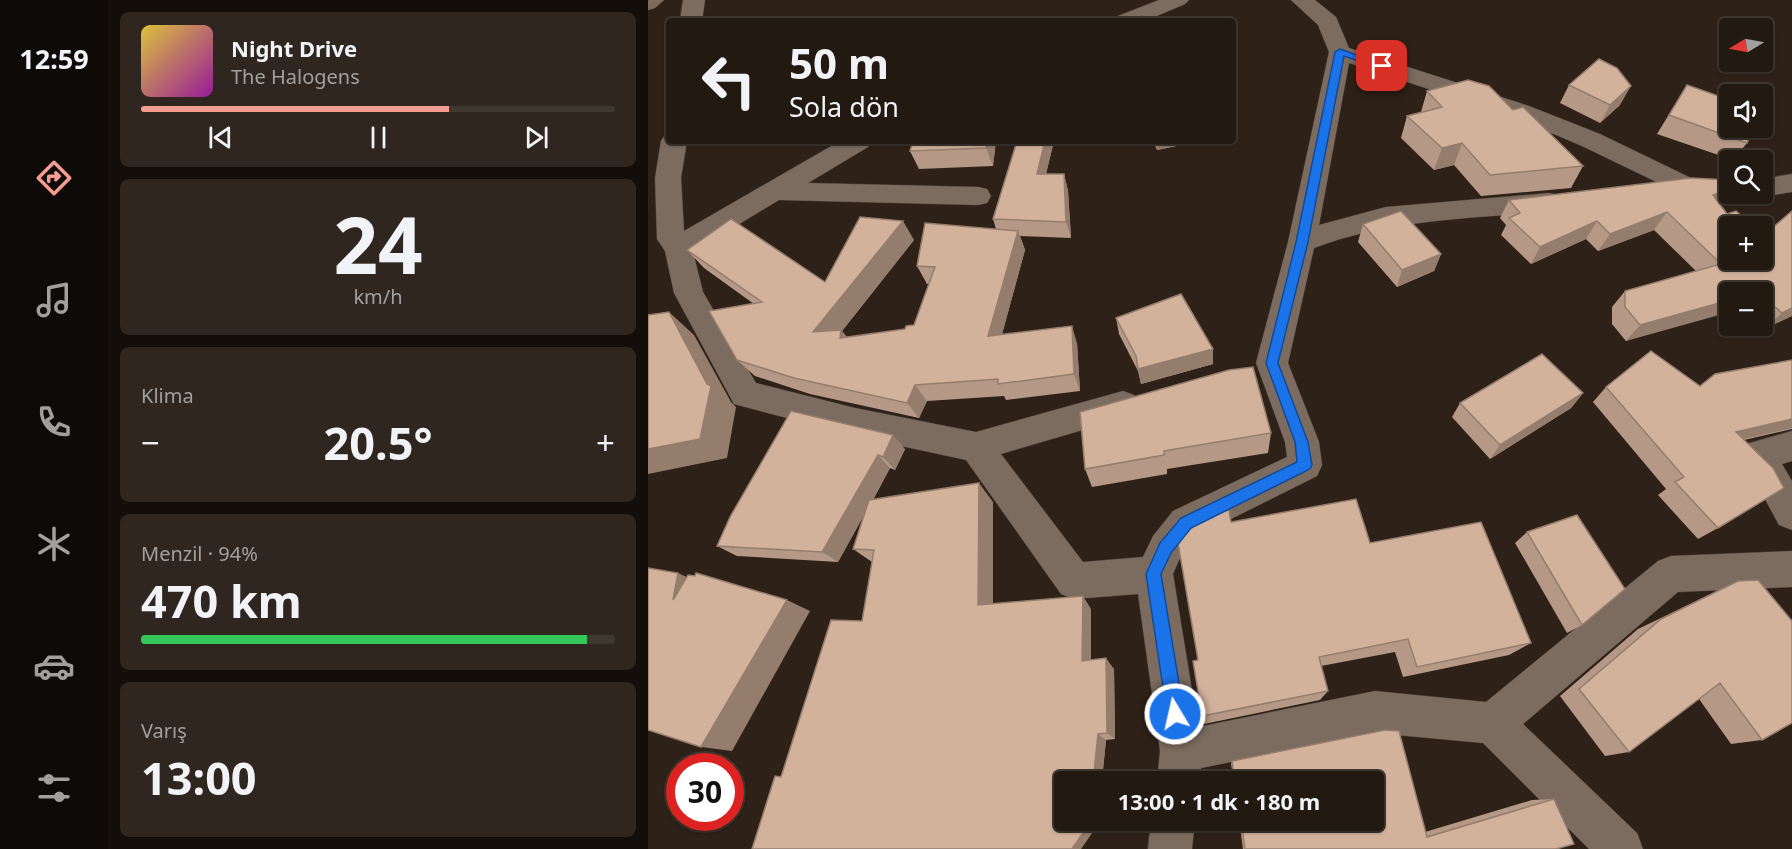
<!DOCTYPE html>
<html lang="tr">
<head>
<meta charset="utf-8">
<style>
	:root { --surface:#221911; --page:#2e261f; --text:#f1f3f6; --muted:#a2a09f; --line:#3f3831; --accent:#f59c93 }
	body { margin:0; font-family:"Noto Sans",sans-serif; background:var(--page); color:var(--text); height:100vh; display:flex; flex-direction:column; font-size:22px; white-space:nowrap }
	* { box-sizing:border-box; margin:0 }
	p { font-size:20px; color:var(--muted) }
	.icon { flex:none; width:33px; height:33px; fill:none; stroke:currentColor; stroke-width:2; stroke-linecap:round; stroke-linejoin:round }
	.map { position:relative; flex:1; overflow:hidden }
	.side { display:flex; flex-direction:column; gap:12px; padding:12px; background:#130e09; width:540px }
	.side>* { flex:none }
	.banner { position:absolute; left:18px; top:18px; width:570px; height:126px; border-radius:6px; box-shadow:0 2px 4px #0004,0 0 0 2px var(--line); background:#221911; color:var(--text); overflow:hidden }
	.needle { width:39px; rotate:260deg }
	.controls { position:absolute; left:1071px; top:18px; display:grid; gap:12px }
	.controls a { display:grid; place-items:center; width:54px; height:54px; border-radius:6px; background:var(--surface); box-shadow:0 2px 4px #0004,0 0 0 2px var(--line); font-size:30px }
	.speed { position:absolute; left:18px; top:753px; display:flex; gap:12px; font-size:30px; font-weight:700; text-align:center }
	.speed>* { display:grid; place-content:center; width:78px; height:78px; border-radius:50%; background:var(--surface); box-shadow:0 2px 4px #0004,0 0 0 2px var(--line); line-height:1 }
	.speed .limit { border:9px solid #d22; background:#fff; color:#111 }
	.pin { position:absolute; display:grid; place-items:center; width:51px; height:51px; color:#fff; margin:-26px; border-radius:12px; box-shadow:0 3px 9px #0006 }
	.me { position:absolute; width:66px; margin:-33px; rotate:351deg; stroke-linejoin:round; filter:drop-shadow(0 0 4px #0008) }
	.turn { display:flex; align-items:center; gap:21px; height:126px; padding:0 24px; font-size:27px }
	.turn .icon { width:78px; height:78px; stroke-width:2.5 }
	.turn b { display:block; font-size:42px; line-height:51px }
	.big { font-size:45px; font-weight:700; line-height:1.1 }
	.side .widget { flex:1; display:flex; flex-direction:column; justify-content:center; gap:9px; min-width:0; padding:0 21px; border-radius:9px; background:var(--page) }
	.side .dial { align-items:center; gap:0 }
	.dial b { font-size:78px; line-height:1 }
	.song { display:flex; align-items:center; gap:18px }
	.cover { width:72px; height:72px; border-radius:9px; background:linear-gradient(135deg,hsl(50 70% 55%),hsl(300 70% 35%)) }
	.played { height:6px; border-radius:3px; background:linear-gradient(90deg,var(--accent) 65%,var(--line) 65%) }
	.keys { display:flex; justify-content:space-around; direction:ltr }
	.heat { display:flex; justify-content:space-between; align-items:center; font-size:33px; direction:ltr }
	.charge { height:9px; border-radius:4px; background:linear-gradient(90deg,#34c759 94%,var(--line) 0) }
	.trip { position:absolute; left:406px; top:771px; width:330px; height:60px; border-radius:6px; background:var(--surface); box-shadow:0 2px 4px #0004,0 0 0 2px var(--line); font-weight:700; line-height:60px; text-align:center }
	main { display:flex; flex:1; min-height:0 }
	.tab-bar { display:flex; flex-direction:column; width:108px; justify-content:space-around; align-items:center; background:#0e0a07; color:var(--muted) }
	.tab-bar .icon { width:42px; height:42px }
	.tab-bar .selected { color:var(--accent) }
	.tab-bar b { font-size:27px; color:var(--text) }
	.map>svg:first-child { display:block }
	.lines { fill:none; stroke-linecap:round; stroke-linejoin:round }
	.street-casing { stroke:#4a3f38; stroke-width:1 }
	.street { fill:#7c6c60; fill-rule:evenodd }
	.wall { fill:#b59986 }
	.shaded-wall { fill:#947d6d }
	.building { fill:#d3b29c; stroke:#947d6d; stroke-width:1.5 }
	.route { fill:#1a73e8; stroke:#114b97; stroke-width:1.5 }
</style>
</head>
<body>
<main>
<nav class="tab-bar">
<b>12:59</b>
<svg class="icon selected" aria-label="directions" viewBox="0 0 24 24"><path d="M12 3l9 9-9 9-9-9zM9 14v-3h6M13 9l2 2-2 2"/></svg>
<svg class="icon" aria-label="music" viewBox="0 0 24 24"><path d="M9 18V5l10-2v13"/><circle cx="6" cy="18" r="3"/><circle cx="16" cy="16" r="3"/></svg>
<svg class="icon" aria-label="phone" viewBox="0 0 24 24"><path d="M5 4h4l2 5-3 2q2 4 5 5l2-3 5 2v4C11 20 4 13 5 4z"/></svg>
<svg class="icon" aria-label="climate" viewBox="0 0 24 24"><path d="M12 3v18M4 7l16 10M4 17L20 7"/></svg>
<svg class="icon" aria-label="car" viewBox="0 0 24 24"><path d="M5 17H2v-5l4-1 3-4h7l3 4 3 1v5h-3M9 17h6M6 11h13"/><circle cx="7" cy="17" r="2"/><circle cx="17" cy="17" r="2"/></svg>
<svg class="icon" aria-label="filters" viewBox="0 0 24 24"><path d="M4 7h16M4 17h16"/><circle cx="9" cy="7" r="2"/><circle cx="15" cy="17" r="2"/></svg>
</nav>
<section class="side">
<div class="widget">
<div class="song"><i class="cover"></i><div><b>Night Drive</b><p>The Halogens</p></div></div>
<div class="played"></div>
<div class="keys"><svg class="icon" aria-label="previous" viewBox="0 0 24 24"><path d="M18 5L8 12l10 7zM5 5v14"/></svg><svg class="icon" aria-label="pause" viewBox="0 0 24 24"><path d="M8 5v14M16 5v14"/></svg><svg class="icon" aria-label="next" viewBox="0 0 24 24"><path d="M6 5l10 7-10 7zM19 5v14"/></svg></div>
</div>
<div class="widget dial"><b>24</b><p>km/h</p></div>
<div class="widget"><p>Klima</p>
<div class="heat"><a>−</a><b class="big">20.5°</b><a>+</a></div>
</div>
<div class="widget"><p>Menzil · 94%</p><b class="big">470 km</b><div class="charge"></div></div>
<div class="widget"><p>Varış</p><b class="big">13:00</b></div>
</section>
<div class="map">
<svg width="1144" height="849" viewBox="0 0 1144 849">
	<rect width="100%" height="100%" fill="#2e2117"/>
	<g class="lines">
		<g class="street-casing">
			<path id="street" d="M0,0H16L7,8L0,10Z
				M35,0H57L54,21H32Z
				M511,0H541L537,4L497,21H467L470,16Z
				M643,0H667L688,17L701,48L881,106L952,134L1043,178L1047,184L1043,190L1034,193L1025,190L934,146L863,116L701,63L671,225L738,207L901,193L910,195L914,202L910,209L901,211C822,219 741,219 666,248L640,363L671,442L674,465L669,476L551,535L531,560L525,574L550,727L727,691L838,702L1010,561L1023,556L1144,551V587L1030,592L875,724L989,833L995,849H941L835,743L727,733L553,768L552,782H509L512,751L490,594L426,599L413,594L318,460L207,436L86,404L26,293L17,251L9,239L7,178L13,141L17,135L21,134V141H39L33,178L36,231L192,141H224L220,147L160,183L330,187L339,189L343,196L339,203L330,205L131,200L45,252L55,292L108,383L207,408L328,432L475,391L486,395L491,405L486,415L353,454L435,562L495,557L505,536L525,511L639,457L637,442L608,363L640,242L681,52L670,25Z
				M1144,174V192L1114,197L1104,194H1114V179Z
				M1144,431V461L1134,464L1144,481V530L1131,525L1093,455L1098,444Z
				M503,820H547L544,849H500Z"/>
		</g>
		<use href="#street" class="street"/>
	</g>
	<path class="wall" d="M921,85L972,105L952,123L912,103Z
		M1039,85L1099,143L1085,160L1009,134Z
		M779,91L865,110L935,166L923,188L833,196L806,165L786,170L753,138L759,116L773,112Z
		M348,141L345,166L271,169L262,151Z
		M369,141H406L398,174H416L420,191L423,238L372,236L377,250L354,334L429,343L432,391L358,400L356,396L279,401L271,418L162,394L107,376L89,360L106,304L56,268L39,250L177,282L266,240L194,331L199,337L257,329L266,325L281,284H279L269,266L348,229L345,219Z
		M505,141H553L509,150Z
		M1088,194L1082,201L1072,205L1079,214L1116,235L1144,211V316L1116,329L1112,326H1114V292H1082L978,341L964,324V307L977,291L1048,271L1006,230L950,251L938,239L883,264L853,235L858,225L852,218L861,200Z
		M715,224L793,254L786,271L749,287L710,242Z
		M468,318L565,349V364L493,384L490,371L471,334Z
		M1144,360V429L1096,440L1070,528L1050,539L1010,495L1018,489L945,402L958,387L1052,386Z
		M935,393L923,408L842,459L804,417L812,403Z
		M143,411L257,449L247,470L242,468L225,500L345,502V604L443,609V660L466,669L467,739L458,740L449,826L133,777L214,621L224,562L205,549L216,515L190,562L89,556L69,546Z
		M432,412L623,433L620,453L519,469V474L444,487L437,469Z
		M583,522L722,543L883,643L861,655L755,677L747,652L673,666L680,691L672,700L556,724L545,661L550,660Z
		M879,532L934,625L919,633L867,543Z
		M1090,581L1114,740L1083,744L1051,699L981,752L957,756L912,696L990,629Z
		M737,730L751,731L777,832L884,800L906,799L926,844L908,849H595L591,820H726V782H586L583,764L584,761Z"/>
	<path class="shaded-wall" d="M983,86L972,105L952,123L962,105Z
		M339,141H348L345,166L338,148Z
		M397,141H406L394,190L389,174Z
		M508,141H553L509,150Z
		M814,143L806,165L786,170L794,148Z
		M416,174L420,191L423,238L418,222Z
		M1082,189V194H1088L1082,201L1051,213L1065,195Z
		M1019,212L1006,230L950,251L962,234Z
		M255,221L266,240L194,331L207,347L165,332Z
		M949,221L938,239L883,264L892,247Z
		M370,231L377,250L349,353L340,336Z
		M793,254L786,271L749,287L754,270Z
		M1082,300V312L978,341L992,325Z
		M1144,308V316L1116,329L1134,313Z
		M21,312L46,335L83,402L88,407L79,458L0,474V449L59,384Z
		M424,326L429,343L432,391L426,374Z
		M565,349V364L493,384L490,369Z
		M267,385L279,401L271,418L259,403Z
		M935,393L923,408L842,459L852,445Z
		M1144,419V428L1069,445L1088,432Z
		M245,435L257,449L247,470L235,457Z
		M230,455L242,468L190,562L174,552Z
		M331,483L345,502V618L330,605Z
		M30,573L58,586L25,600Z
		M435,596L443,609V671L434,661Z
		M139,600L162,611L84,751L53,747Z
		M458,658L466,669L467,739L459,733Z
		M450,734L458,740L454,782H445Z
		M440,820H450L449,826L433,849H424Z"/>
	<path class="building" d="M102,17L140,21H98Z
		M951,59L969,68L983,86L962,105L921,85Z
		M820,80L841,86L865,110L875,107L935,166L842,175L814,143L794,148L759,116L794,107L779,91Z
		M1039,85L1082,100V128H1106L1099,143L1021,115Z
		M265,141H339L338,148L262,151Z
		M369,141H397L389,174H416L418,222L345,219Z
		M1043,178L1082,180V189L1065,195L1079,214L1088,211L1106,226H1082V260H1114V234L1116,235L1144,211V308L1134,313L1114,296V292H1082V300L992,325L977,307V291L1073,264L1019,212L962,234L949,221L892,247L861,218L872,213L861,200Z
		M753,211L793,254L754,270L715,224Z
		M212,217L255,221L165,332L193,330L192,338L257,329L258,326L266,325L287,267L269,266L277,223L370,231L340,336L424,326L426,374L350,384V379L267,385L259,403L146,378L89,360L61,311L114,302L39,250L83,219L177,282Z
		M533,294L565,349L490,369L488,356L468,318Z
		M21,312L59,384L63,386L52,439L0,449V315Z
		M1003,351L1052,386L1067,374L1144,360V419L1088,432L1125,468L1136,488L1070,528L1027,482L1036,477L958,387Z
		M894,354L935,393L852,445L812,403Z
		M605,367L623,433L516,451V455L437,469L432,412L581,370Z
		M143,411L245,435L235,457L230,455L174,552L69,546L82,517Z
		M331,483L330,605L435,596L434,661L458,658L459,733L450,734L445,782H417V820H440L439,827L424,849H104L127,776L133,777L183,620L214,621L226,550L205,549L221,500Z
		M708,499L722,543L833,522L883,643L769,667L760,639L671,657L680,691L554,716L545,661L550,660L530,543L551,517L581,510L583,522Z
		M929,515L977,589L934,625L879,532Z
		M0,568L30,573L25,600L40,575L47,576L48,573L139,600L53,747L0,730Z
		M1110,580L1144,621V723L1114,740L1072,683L981,752L931,689L1013,619L1090,581Z
		M737,730L751,731L779,837L906,799L926,844L908,849H597L593,820H726V782H587L584,761Z"/>
	<path class="route" d="M692,49L739,66L734,69L696,56L660,242L630,363L660,442L664,465L662,469L543,528L523,553L513,574L536,714L533,720L527,722L521,720L519,714L498,574L512,543L533,518L649,462L647,442L618,363L648,242L687,52Z"/>
</svg>
<div class="controls">
<a><svg class="needle" viewBox="-14 -14 28 28"><path d="M0-13l5 13h-10z" fill="#e53935"/><path d="M0 13l5-13h-10z" fill="#a2a09f"/></svg></a>
<a><svg class="icon" aria-label="sound" viewBox="0 0 24 24"><path d="M4 9h4l5-4v14l-5-4H4zM17 9q2 3 0 6"/></svg></a>
<a><svg class="icon" aria-label="search" viewBox="0 0 24 24"><circle cx="10" cy="10" r="6"/><path d="M15 15l6 6"/></svg></a>
<a>+</a>
<a>−</a>
</div>
<div class="speed"><div class="limit">30</div></div>
<div class="pin" style="left:734px;top:66px;background:#d93025"><svg class="icon" aria-label="arrive" viewBox="0 0 24 24"><path d="M6 21V4h12l-3 4 3 4H6"/></svg></div>
<svg class="me" style="left:527px;top:714px" viewBox="-20 -20 40 40"><circle r="17" fill="#1a73e8" stroke="#fff" stroke-width="3"/><path d="M0-11L8 9 0 5-8 9z" fill="#fff"/></svg>
<div class="trip">13:00 · 1 dk · 180 m</div>
<div class="banner">
<div class="turn"><svg class="icon" aria-label="left" viewBox="0 0 24 24"><path d="M17 20v-9H6M10 6l-5 5 5 5"/></svg><div><b>50 m</b>Sola dön</div></div>
</div>
</div>
</main>
</body>
</html>
